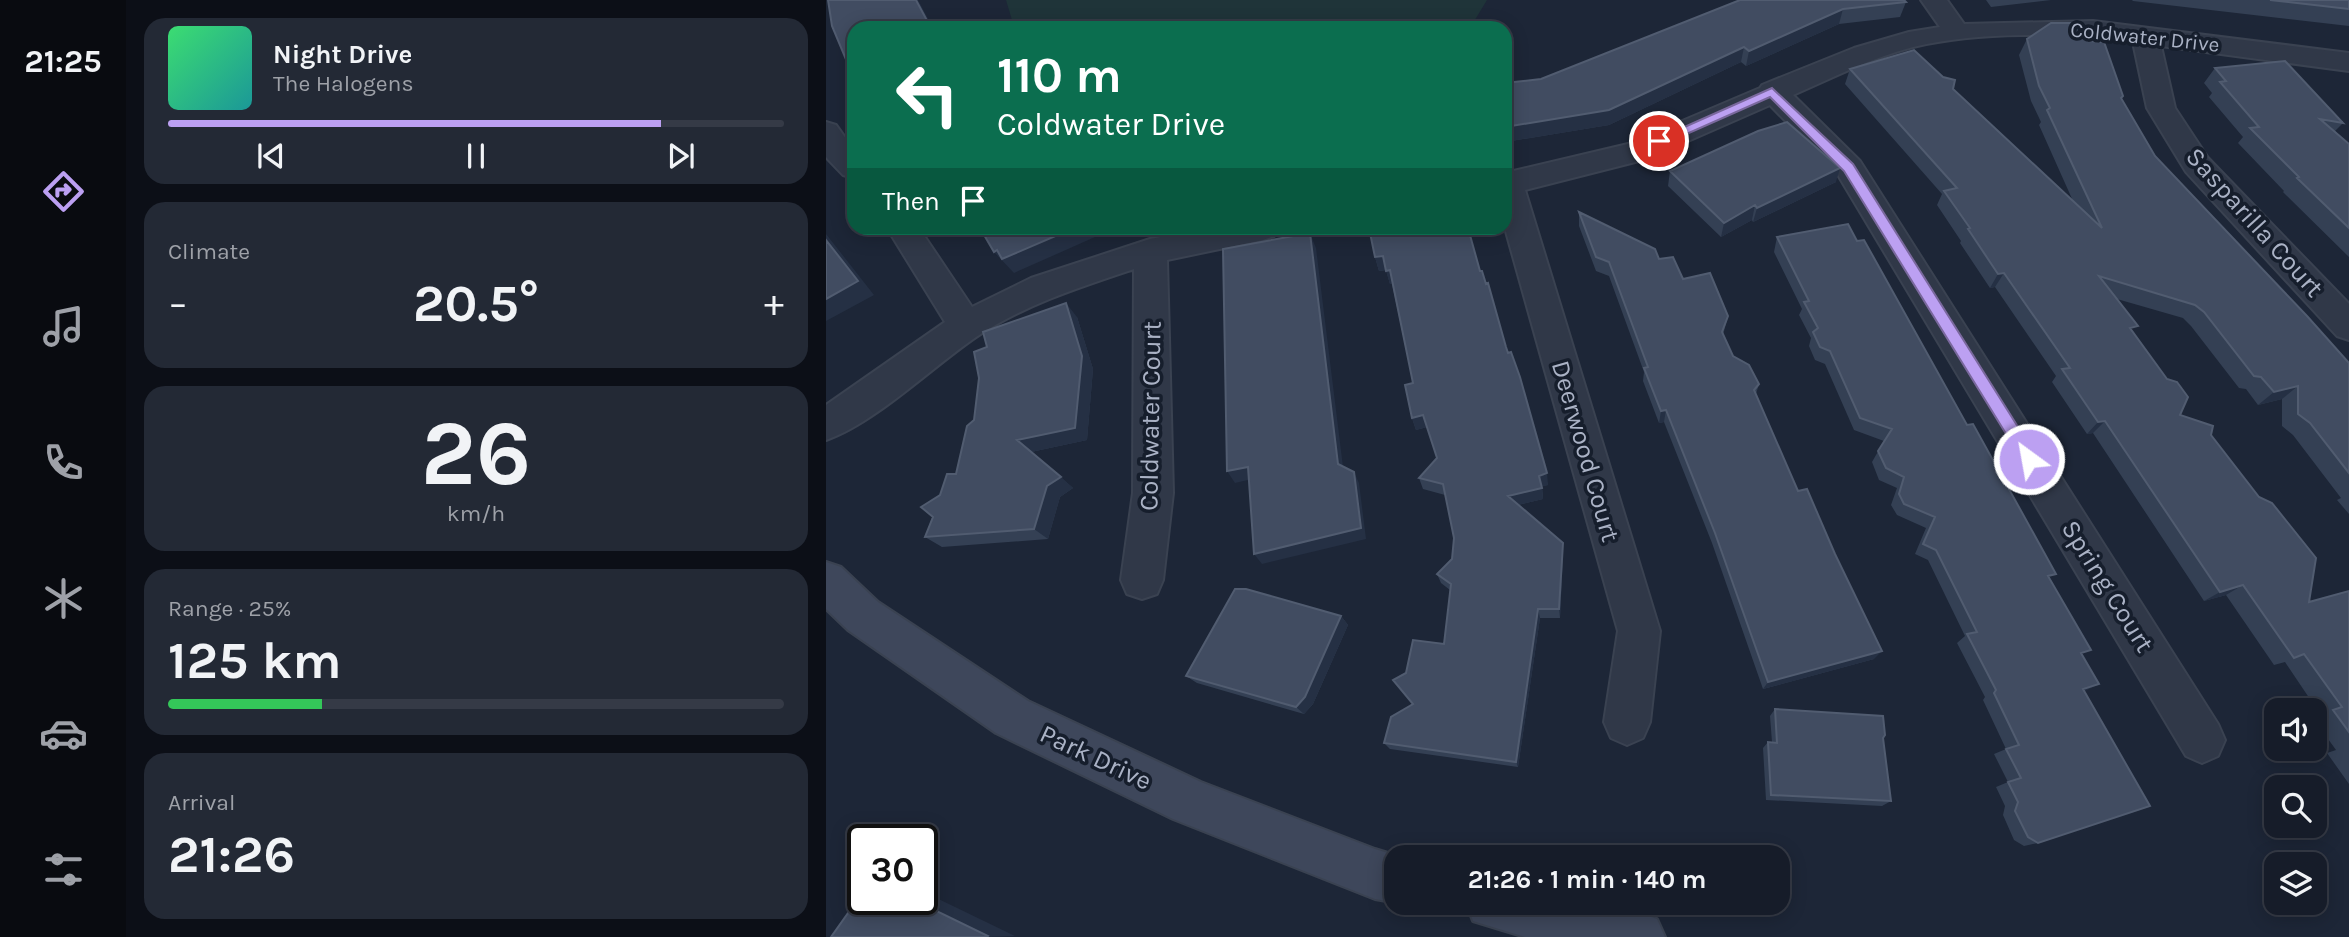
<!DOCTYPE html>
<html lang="en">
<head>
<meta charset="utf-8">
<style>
	:root { --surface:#161c29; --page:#232935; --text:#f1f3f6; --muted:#9ea1a8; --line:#353a46; --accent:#bca0f2 }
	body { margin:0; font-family:Karla,sans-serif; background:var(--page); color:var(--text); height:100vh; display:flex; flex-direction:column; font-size:26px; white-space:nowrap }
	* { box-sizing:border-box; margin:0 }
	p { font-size:23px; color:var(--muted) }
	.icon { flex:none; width:38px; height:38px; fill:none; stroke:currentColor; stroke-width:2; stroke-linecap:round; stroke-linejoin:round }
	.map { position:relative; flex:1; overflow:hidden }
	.side { display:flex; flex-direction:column; gap:18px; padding:18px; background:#0c0f17; width:700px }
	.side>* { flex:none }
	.top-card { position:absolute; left:21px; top:21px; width:665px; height:214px; border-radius:21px; box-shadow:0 4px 18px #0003,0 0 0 2px var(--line); background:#0b6e4f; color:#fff; overflow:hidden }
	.tools { position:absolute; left:1438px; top:698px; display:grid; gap:14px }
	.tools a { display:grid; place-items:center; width:63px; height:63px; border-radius:14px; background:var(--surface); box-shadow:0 4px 18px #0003,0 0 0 2px var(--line); font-size:35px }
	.speed { position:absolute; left:21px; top:824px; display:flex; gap:14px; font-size:35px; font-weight:700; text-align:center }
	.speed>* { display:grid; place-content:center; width:91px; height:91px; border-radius:50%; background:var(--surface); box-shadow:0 4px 18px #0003,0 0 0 2px var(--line); line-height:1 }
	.speed .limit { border:4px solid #111; border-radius:10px; background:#fff; color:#111 }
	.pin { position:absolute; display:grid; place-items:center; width:60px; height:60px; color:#fff; margin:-30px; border:4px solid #fff; border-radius:50%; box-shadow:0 2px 7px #0007 }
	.me { position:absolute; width:77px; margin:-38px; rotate:328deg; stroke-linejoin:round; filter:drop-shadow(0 0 5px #0008) }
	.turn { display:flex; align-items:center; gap:24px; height:147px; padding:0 35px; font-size:32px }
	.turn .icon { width:91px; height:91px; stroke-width:2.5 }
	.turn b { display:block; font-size:49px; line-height:60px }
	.then { display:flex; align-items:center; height:66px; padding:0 35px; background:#0003; gap:14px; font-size:26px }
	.big { font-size:52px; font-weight:700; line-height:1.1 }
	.side .card { flex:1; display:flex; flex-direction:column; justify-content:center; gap:10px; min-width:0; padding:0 24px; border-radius:21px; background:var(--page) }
	.side .dial { align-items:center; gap:0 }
	.dial b { font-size:91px; line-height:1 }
	.song { display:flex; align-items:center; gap:21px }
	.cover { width:84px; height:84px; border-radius:10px; background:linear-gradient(135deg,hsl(140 70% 55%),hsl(180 70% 35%)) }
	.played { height:7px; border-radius:4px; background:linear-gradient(90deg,var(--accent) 80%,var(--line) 80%) }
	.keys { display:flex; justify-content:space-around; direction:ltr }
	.heat { display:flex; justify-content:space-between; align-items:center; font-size:38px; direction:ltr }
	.charge { height:10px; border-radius:5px; background:linear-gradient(90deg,#34c759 25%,var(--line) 0) }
	.trip { position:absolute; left:558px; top:845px; width:406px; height:70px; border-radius:21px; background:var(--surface); box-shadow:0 4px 18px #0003,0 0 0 2px var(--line); font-weight:700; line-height:70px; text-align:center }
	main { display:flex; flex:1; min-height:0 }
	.tab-bar { display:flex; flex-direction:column; width:126px; justify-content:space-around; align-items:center; background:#090b10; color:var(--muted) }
	.tab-bar .icon { width:49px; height:49px }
	.tab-bar .current { color:var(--accent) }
	.tab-bar b { font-size:32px; color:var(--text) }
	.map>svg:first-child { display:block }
	.green { fill:#1f3439 }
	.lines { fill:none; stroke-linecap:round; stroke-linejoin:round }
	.street-casing { stroke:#3a4251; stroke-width:4 }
	.secondary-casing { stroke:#3a4251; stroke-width:4 }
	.street { fill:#303848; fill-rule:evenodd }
	.secondary { fill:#3e475b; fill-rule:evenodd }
	.wall { fill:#344054 }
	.shaded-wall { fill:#253044 }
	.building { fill:#414c61; stroke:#515c70; stroke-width:2 }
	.route { fill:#bca0f2; stroke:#7a689d; stroke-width:2 }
	.labels { text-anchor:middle; stroke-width:7; stroke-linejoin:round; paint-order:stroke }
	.far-street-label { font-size:21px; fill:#aab2c5; stroke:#161e2c }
	.street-label { font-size:26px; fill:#aab2c5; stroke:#161e2c }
</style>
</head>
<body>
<main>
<nav class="tab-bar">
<b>21:25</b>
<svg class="icon current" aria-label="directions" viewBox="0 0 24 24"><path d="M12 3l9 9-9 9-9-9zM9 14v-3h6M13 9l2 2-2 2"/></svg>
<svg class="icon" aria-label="music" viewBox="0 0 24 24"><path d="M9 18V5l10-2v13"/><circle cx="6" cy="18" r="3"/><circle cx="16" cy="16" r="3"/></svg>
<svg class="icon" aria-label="phone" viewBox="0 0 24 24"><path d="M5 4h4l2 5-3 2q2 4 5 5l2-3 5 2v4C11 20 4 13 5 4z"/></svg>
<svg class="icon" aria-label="climate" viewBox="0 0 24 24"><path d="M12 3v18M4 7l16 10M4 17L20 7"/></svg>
<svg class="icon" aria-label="car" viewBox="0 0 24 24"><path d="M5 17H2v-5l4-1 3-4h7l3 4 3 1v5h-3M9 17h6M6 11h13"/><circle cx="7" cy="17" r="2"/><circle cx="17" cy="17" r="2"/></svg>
<svg class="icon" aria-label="filters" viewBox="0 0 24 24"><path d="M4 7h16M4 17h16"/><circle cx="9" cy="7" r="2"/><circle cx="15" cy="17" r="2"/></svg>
</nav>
<section class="side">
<div class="card">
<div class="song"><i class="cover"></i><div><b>Night Drive</b><p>The Halogens</p></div></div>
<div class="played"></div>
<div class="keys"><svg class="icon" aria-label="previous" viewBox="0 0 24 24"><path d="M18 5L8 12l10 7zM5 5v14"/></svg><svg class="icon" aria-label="pause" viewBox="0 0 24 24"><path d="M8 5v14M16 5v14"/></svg><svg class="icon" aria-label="next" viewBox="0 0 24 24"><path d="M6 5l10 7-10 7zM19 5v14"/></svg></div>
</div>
<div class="card"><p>Climate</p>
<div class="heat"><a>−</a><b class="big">20.5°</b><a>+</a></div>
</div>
<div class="card dial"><b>26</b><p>km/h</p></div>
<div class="card"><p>Range · 25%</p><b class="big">125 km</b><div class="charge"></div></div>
<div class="card"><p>Arrival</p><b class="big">21:26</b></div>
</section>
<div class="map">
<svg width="1523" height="937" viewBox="0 0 1523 937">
	<rect width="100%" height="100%" fill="#1d2637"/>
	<path class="green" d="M180,0H661L644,28H204L186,20Z"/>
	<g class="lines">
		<g class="street-casing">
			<path id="street" d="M1095,0H1121L1138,24L1267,21L1523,53V71L1335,46L1349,108L1382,158L1523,304V340L1511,336L1360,172L1321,108L1307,42C1238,33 1155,31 1087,47C1045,58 1006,78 967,95L1034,161L1392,724L1399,740L1392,756L1376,763L1360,756L1012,175L944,105L821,159L699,190L834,631L824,722L817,738L801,745L785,738L778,722L792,631L679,228V173L802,144L934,88L936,85L1028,48L1083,32L1114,27Z
				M0,122L10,125L28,150V178L17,175L0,157Z
				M61,228H93L146,307L205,278L324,239L382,228H453L448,236L437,240L341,260L347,493L337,580L331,594L316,599L301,594L295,580L307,493L308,269C254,287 198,305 150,337C106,367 49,423 0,440V405L119,322Z"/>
		</g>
		<g class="secondary-casing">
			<path id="secondary" d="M0,562L15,567L52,602L202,701L375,782L549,849L578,858H570L572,903L549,899L347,819L170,733L22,630L0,609Z
				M640,903C702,903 772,895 831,919L839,937H699L647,921Z"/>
		</g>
		<use href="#street" class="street"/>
		<use href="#secondary" class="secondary"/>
	</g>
	<path class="wall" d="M914,0L1080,2L1074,17L1013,24L920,66L915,62L783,125L679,142V83L715,79Z
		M1160,0H1225L1165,7Z
		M1306,0H1523V26L1307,1Z
		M1201,39L1295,98L1329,156L1523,363V514L1511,500L1515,498L1467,435L1456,426V399L1432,405L1420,389L1413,388L1365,326L1357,318L1291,299L1307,332L1354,415L1385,435L1483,602L1523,591V784L1501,753L1510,750L1489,721V716L1494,714L1459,662L1448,665L1400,595L1378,601L1267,433L1261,434L1226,382L1230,376L1169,287L1164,288L1134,243L1135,241L1111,205L1116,194L1019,84L1024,69L1127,89L1247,201L1213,125L1215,122L1205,101L1193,55Z
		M1389,68L1517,123L1509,131L1523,144V257L1457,192L1458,191L1412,143L1417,137L1383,97L1386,93L1378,83Z
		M844,171L1010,182L927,222L926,220L895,237L842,186Z
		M753,212L833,259L902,316L897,335L907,356L933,384L930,394L972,491L1048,659L937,689L886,543L838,422L833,423L817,381L818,372L783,276L770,271L753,226Z
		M951,237L1224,579L1256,655L1258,692L1212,843L1198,846L1188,840L1177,815L1179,806L1170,787L1182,782L1168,754L1180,749L1157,700L1159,697L1131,643L1139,636L1102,560L1089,554L1100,528L1071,515L1065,505L1071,488L1053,480L1046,462L1058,441L1028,430L999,364L989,360L983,346L985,338L973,315L976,309L948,252Z
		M549,257L654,271L680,347L722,485L716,486L717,499L692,505L737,553L734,618H714L692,767L564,749L558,743L586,704L580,673L618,644L624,590L615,583L611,574L626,559L628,538L619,495L597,489L593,478L611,458L601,427L590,430L586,418L587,383L566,284H564L560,270L553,271Z
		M251,317L267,369L261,440L205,452L247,488L234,497L222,539L116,547L99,537L114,495L130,474L148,420L161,347Z
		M515,616L522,625L487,704L478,714L371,683L360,676Z
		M949,709L1057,738L1065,801L1056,806L940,800L937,748L942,742H946L944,716Z"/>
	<path class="shaded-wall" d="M90,0H92L107,28H105Z
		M1017,9L1013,24L920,66L923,51Z
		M918,47L915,62L783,125L679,142V127Z
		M25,60L28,63V70L21,62Z
		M1014,168L1010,182L927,222L931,208Z
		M929,205L926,220L895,237L898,223Z
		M248,228H262L269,237L188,273L168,252Z
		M484,233L490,248L518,475L512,464Z
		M0,234L48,295L0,321Z
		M557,256L561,270L553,271L549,257Z
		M564,270L568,284H564L560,271Z
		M1178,273L1169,287L1164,288L1172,274Z
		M240,303L251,317L267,369L261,440L205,452L191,440Z
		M1472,386L1456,399L1432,405L1448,392Z
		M840,410L838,422L833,423L835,411Z
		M597,415L601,427L590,430L586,418Z
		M1279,421L1267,433L1261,434L1272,422Z
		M422,467L430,478L409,483L401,471Z
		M528,472L533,483L540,539L436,564L428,554Z
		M721,473L722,485L714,487L713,476Z
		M235,477L247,488L234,497L222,539L208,529L221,486Z
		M716,488L717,499L684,507L682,496Z
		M737,543V553L734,618L733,609Z
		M1417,585L1400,595L1378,601L1394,592Z
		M712,609L714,618L692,767L690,762Z
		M515,616L522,625L487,704L478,714L470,707Z
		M1056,651L1048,659L937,689L942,682Z
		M1273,684L1259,691L1243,696L1257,689Z
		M96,891L189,936L161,937L88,900H96Z"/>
	<path class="building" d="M2,0H90L105,28H28V64L25,60L21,62L6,26Z
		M914,0H1078L1080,2L1017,9L923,51L918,47L783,110L679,127V83L715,79Z
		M1444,0H1523V9Z
		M1225,23H1248L1262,41L1278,42L1297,96L1295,98L1329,156L1481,316L1523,363V473L1484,423L1472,414V386L1448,392L1435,377L1428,376L1378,312L1369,305L1273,276L1312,326L1304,328L1341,379L1351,382L1362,397L1354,415L1387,426L1385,435L1433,497L1446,503L1490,558L1483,602L1523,591V732L1507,710L1516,707L1478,654L1468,658L1417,585L1394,592L1279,421L1272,422L1236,369L1244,368L1178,273L1172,274L1142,229L1144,228L1118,191L1131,188L1024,69L1088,50L1117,77L1129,80L1127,89L1276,228L1221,110L1224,108L1213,86L1201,39Z
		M1459,61L1517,123L1494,119L1523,144V228L1471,178L1473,177L1424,128L1433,127L1394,82L1400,81L1389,68Z
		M961,122L1014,168L931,208L929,205L898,223L844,171L932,131Z
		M753,212L829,249L833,259L847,257L857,279L884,273L902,316L896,332L907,356L923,365L933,384L928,390L972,491L981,489L1009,554L1056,651L942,682L889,533L840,410L835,411L818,368L822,367L783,262L770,257Z
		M1022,224L1031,241L1038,240L1141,425L1147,424L1230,574L1222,576L1265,650L1255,653L1273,684L1257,689L1324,806L1212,843L1202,837L1189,811L1192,802L1182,782L1195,778L1180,749L1193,745L1168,693L1170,690L1141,634L1151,632L1110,550L1097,544L1109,517L1078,504L1073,494L1078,477L1060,468L1052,451L1066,429L1034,418L1004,351L994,347L987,332L992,328L978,302L983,301L951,237Z
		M154,228H248L176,259L171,250L168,252Z
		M543,228H642L654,271H656L660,284L662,283L680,347L682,353L685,352L694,377L721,473L713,476L716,488L682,496L737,543L733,609H712L690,762L558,743L565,717L587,704L567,680L580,673L587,640L618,644L625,584L611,574L626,559L628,538L617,484L593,478L611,458L597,415L586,418L579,385L587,383L564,270L560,271L557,256L549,257Z
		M484,233L512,464L528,472L535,528L428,554L422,467L401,471L397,249Z
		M0,240L32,281L0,299Z
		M240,303L256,356L249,428L191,440L235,477L221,486L208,529L99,537L107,517L95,507L114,495L121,474H130L141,426L148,420L153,378L148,352L161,347L157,332Z
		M409,589H420L515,616L479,697L470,707L360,676Z
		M949,709L1057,716L1059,735L1057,738L1065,801L945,795L942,742L951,743Z
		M37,892V900H88L162,936L161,937H5Z"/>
	<path class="route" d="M946,88L1027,164L1209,454L1211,459L1209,463H1198L1018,171L944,97L838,144L833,145L827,141Z"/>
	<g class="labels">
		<g class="far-street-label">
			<text transform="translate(1319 37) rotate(6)" y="7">Coldwater Drive</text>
		</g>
		<g class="street-label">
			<text transform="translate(1429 222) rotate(48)" y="9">Sasparilla Court</text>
			<text transform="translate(324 416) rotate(-89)" y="9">Coldwater Court</text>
			<text transform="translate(760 451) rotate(74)" y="9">Deerwood Court</text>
			<text transform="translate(1282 586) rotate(58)" y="9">Spring Court</text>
			<text transform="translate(270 757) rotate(25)" y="9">Park Drive</text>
		</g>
	</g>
</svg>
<div class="tools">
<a><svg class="icon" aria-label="sound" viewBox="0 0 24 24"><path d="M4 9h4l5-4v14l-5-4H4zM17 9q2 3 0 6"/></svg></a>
<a><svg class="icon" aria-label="search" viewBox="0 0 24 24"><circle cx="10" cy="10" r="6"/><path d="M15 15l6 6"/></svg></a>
<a><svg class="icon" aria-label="layers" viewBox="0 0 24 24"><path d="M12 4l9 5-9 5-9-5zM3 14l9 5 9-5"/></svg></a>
</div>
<div class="speed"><div class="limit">30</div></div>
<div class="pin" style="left:833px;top:141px;background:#d93025"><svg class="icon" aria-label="arrive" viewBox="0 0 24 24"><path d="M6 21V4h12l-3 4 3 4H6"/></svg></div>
<svg class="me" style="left:1203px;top:459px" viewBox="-20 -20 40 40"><circle r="17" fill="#bca0f2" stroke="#fff" stroke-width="3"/><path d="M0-11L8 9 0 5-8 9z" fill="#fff"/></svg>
<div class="trip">21:26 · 1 min · 140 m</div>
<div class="top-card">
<div class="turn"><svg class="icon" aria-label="left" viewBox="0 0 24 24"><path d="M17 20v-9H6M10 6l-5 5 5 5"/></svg><div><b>110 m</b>Coldwater Drive</div></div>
<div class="then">Then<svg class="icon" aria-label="arrive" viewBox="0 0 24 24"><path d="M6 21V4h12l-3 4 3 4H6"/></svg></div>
</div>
</div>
</main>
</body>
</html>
